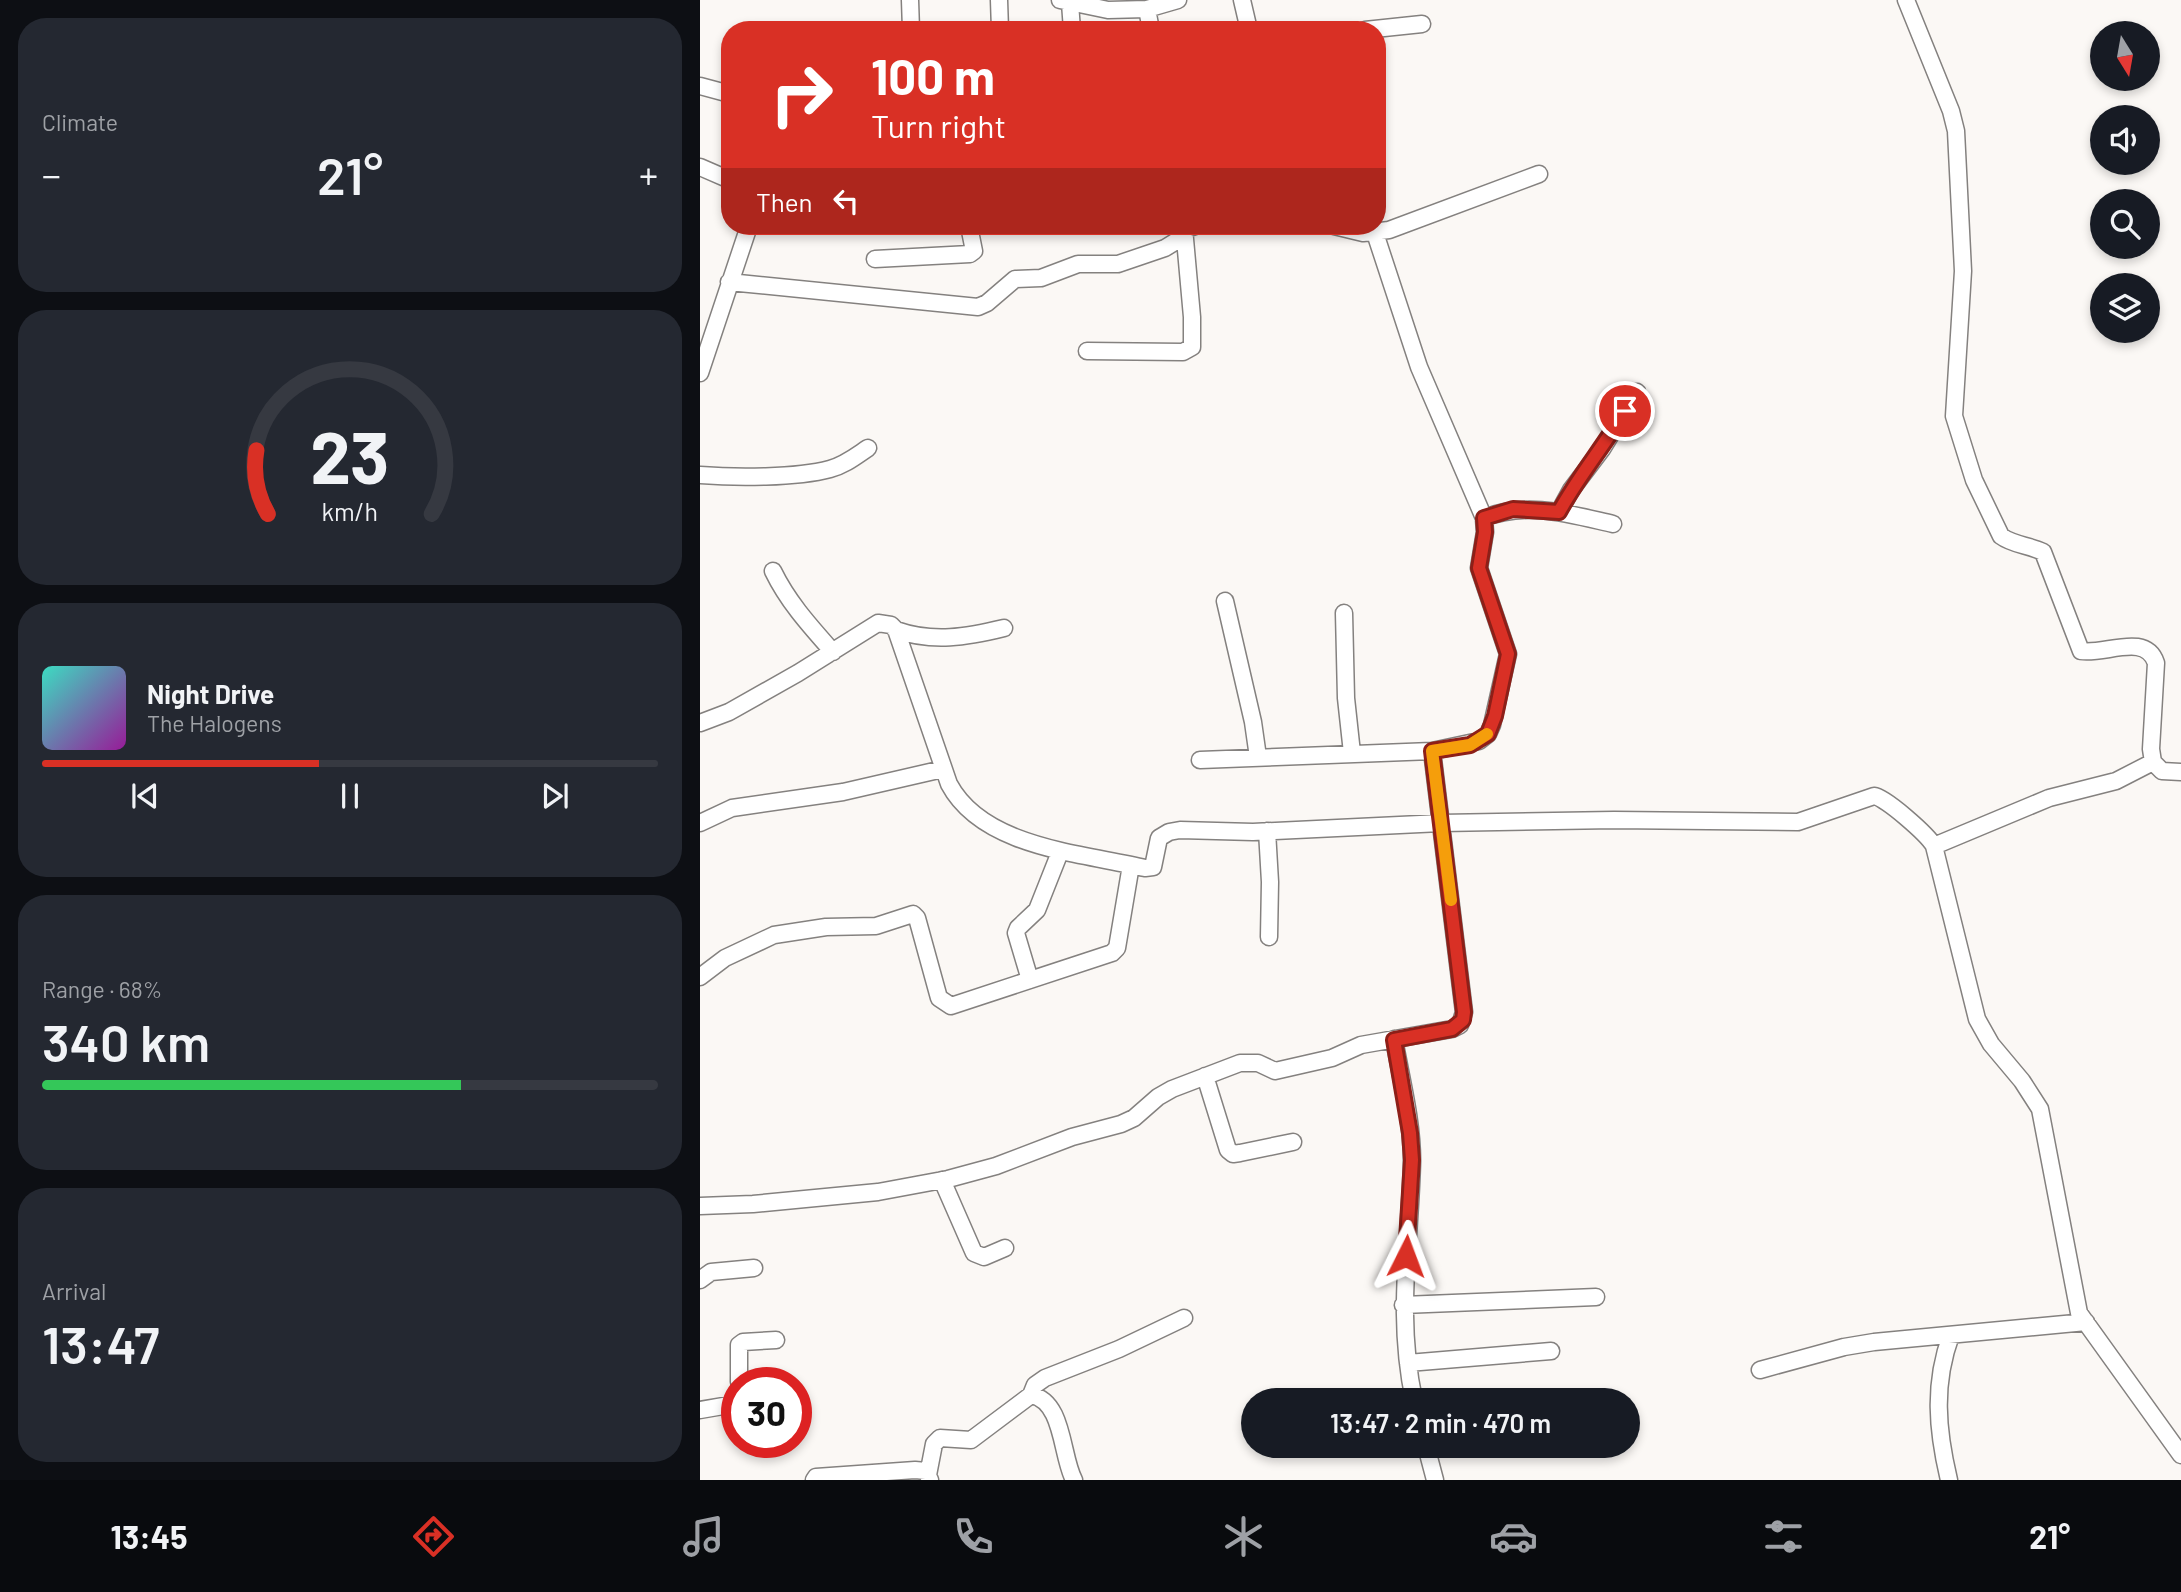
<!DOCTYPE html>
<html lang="en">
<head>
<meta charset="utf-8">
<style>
	:root { --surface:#171b24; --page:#242831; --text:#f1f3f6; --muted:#9ea1a6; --line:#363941; --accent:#d93025 }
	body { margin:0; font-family:Barlow,sans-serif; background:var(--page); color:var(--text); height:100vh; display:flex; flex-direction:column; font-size:26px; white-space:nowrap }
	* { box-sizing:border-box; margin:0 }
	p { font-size:23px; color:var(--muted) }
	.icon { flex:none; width:38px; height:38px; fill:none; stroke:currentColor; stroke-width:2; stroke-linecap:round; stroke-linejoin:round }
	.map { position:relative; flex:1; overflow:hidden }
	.panel { display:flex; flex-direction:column; gap:18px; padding:18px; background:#0d0f14; width:700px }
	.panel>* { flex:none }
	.guide { position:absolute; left:21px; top:21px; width:665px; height:214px; border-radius:28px; box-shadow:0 4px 10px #0003; background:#d93025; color:#fff; overflow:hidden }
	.needle { width:46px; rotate:169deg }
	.controls { position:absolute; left:1390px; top:21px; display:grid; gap:14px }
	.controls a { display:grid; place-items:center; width:70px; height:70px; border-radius:50%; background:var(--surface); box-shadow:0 4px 10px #0003; font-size:35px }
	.speed { position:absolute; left:21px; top:1367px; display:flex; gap:14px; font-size:35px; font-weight:700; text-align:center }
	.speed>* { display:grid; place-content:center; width:91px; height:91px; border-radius:50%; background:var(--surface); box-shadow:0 4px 10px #0003; line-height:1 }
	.speed .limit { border:10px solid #d22; background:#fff; color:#111 }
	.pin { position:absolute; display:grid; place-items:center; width:60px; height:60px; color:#fff; margin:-30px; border:4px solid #fff; border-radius:50%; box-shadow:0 2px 7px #0007 }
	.me { position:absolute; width:77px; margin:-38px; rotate:3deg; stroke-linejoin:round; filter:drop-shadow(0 0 5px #0008) }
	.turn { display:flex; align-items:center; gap:24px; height:147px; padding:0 35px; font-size:32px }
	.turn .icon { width:91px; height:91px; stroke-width:2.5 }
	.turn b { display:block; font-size:49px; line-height:60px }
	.then { display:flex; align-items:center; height:66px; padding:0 35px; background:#0003; gap:14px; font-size:26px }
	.big { font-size:52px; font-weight:600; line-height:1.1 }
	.panel .tile { flex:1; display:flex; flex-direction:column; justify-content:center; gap:10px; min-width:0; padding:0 24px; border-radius:28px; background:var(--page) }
	.panel .dial { align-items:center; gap:0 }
	.dial svg { height:182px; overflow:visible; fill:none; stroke:var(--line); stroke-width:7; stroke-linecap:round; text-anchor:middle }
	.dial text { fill:var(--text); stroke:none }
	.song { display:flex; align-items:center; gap:21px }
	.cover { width:84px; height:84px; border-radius:10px; background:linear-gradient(135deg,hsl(170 70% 55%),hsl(300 70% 35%)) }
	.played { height:7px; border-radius:4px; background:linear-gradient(90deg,var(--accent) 45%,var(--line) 45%) }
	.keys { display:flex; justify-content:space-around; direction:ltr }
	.heat { display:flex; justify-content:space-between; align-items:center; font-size:38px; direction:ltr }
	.charge { height:10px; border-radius:5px; background:linear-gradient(90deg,#34c759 68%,var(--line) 0) }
	.trip { position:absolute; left:541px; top:1388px; width:399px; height:70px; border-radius:35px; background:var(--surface); box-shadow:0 4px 10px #0003; font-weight:600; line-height:70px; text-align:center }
	.tab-bar { display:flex; height:112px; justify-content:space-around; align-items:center; background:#090b0e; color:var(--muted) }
	.tab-bar .icon { width:49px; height:49px }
	.tab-bar .active { color:var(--accent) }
	.tab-bar b { font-size:32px; color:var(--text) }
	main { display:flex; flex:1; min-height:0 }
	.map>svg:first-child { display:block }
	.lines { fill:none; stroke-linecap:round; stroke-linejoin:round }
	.minor-casing { stroke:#84817f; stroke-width:19 }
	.minor { stroke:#fff; stroke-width:16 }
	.route-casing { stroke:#8d1f18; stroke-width:18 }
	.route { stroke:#d93025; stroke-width:12 }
	.slow { stroke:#f59e0b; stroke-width:12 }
</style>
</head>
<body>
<main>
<section class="panel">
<div class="tile"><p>Climate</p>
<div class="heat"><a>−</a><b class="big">21°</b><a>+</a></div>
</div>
<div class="tile dial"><svg viewBox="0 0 100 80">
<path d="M14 69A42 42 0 1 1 86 69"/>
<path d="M14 69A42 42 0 0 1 9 41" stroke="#d93025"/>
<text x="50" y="56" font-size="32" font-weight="700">23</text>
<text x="50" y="72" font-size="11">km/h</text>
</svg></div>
<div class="tile">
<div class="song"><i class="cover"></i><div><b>Night Drive</b><p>The Halogens</p></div></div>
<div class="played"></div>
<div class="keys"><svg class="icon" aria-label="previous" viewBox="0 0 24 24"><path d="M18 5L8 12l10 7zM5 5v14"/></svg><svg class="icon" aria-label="pause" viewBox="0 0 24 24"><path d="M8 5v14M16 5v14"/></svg><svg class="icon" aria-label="next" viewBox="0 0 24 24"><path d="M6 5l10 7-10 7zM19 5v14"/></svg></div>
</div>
<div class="tile"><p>Range · 68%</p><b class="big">340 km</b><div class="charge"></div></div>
<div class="tile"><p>Arrival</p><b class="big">13:47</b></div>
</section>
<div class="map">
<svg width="1481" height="1480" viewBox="0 0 1481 1480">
	<rect width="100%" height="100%" fill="#fbf8f5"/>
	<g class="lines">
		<g class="minor-casing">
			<path id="minor" d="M210,0L211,30
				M299,0L300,30
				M360,0L408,10L447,9L478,0
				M542,0L549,30
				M1206,0L1251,111L1256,131L1263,271L1254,416L1274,480L1301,536C1313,545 1329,545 1343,552L1381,651C1405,655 1446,632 1456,663L1451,749L1453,762L1462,771L1481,772
				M370,3L372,30
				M447,9L451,30
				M665,30L722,24
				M0,86L30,94
				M0,167L30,180
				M634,226L663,233L689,230L839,174
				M175,259L270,254L274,251L269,226
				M29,282L278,307L287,303L315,279L341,278L378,264H418L465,248L478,240L484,230L495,226
				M387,351L483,352L492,347V317L484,228
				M0,373L49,226
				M0,475C36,478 96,478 130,469C145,465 156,456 168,448
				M859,512L871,490L902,449L937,392
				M784,518C827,501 869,514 913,524
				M73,571C88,602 110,626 133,652
				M525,601L553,722L558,757
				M644,613L646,698L652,753
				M196,630C233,643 267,637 304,628
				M0,723L29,712L98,673L178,623L191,625L196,630L249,784C283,848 382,853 445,868L453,867L459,838L469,832L480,830L553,832L741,823L914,820L1098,822L1174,796C1185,797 1228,835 1234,846L1277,1019L1291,1044L1322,1081L1340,1109L1379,1313L1481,1455
				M500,760L732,751L779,741L788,734L792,725L808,654L779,568L785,532L784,518L719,367L675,233
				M0,823L32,808L143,792L243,769
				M567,831L570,882L569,937
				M1234,846L1349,798L1416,781L1453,762
				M0,977L25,958L74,935L126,927L176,926L213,914L217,918L239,998L251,1006L412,953L417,948L431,865
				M330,980L316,933L318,928L337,910L360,852
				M694,1039C701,1079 712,1120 712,1161C710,1244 696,1316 714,1400
				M505,1076L528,1150L533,1154L540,1153L593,1142
				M242,1180L274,1253L284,1257L305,1248
				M0,1206L53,1204L178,1192L248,1179L296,1166L372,1137L421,1124L434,1118L458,1097L472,1089L540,1063H558L575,1071L632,1058L661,1045L752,1029L760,1025L764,1012L732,751
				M0,1280L11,1272L54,1268
				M703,1305L896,1297
				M708,1363L851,1351
				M1060,1370L1144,1347L1174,1342L1386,1322
				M39,1382V1345L43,1342L76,1340
				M331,1395L335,1385L345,1378L419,1349L484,1318
				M0,1410L29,1405L37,1400
				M726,1446L735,1480
				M228,1475L234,1444L240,1438L271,1440L331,1395C364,1401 361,1456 374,1480
				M114,1480L116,1477L215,1470L226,1471L230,1480
				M1249,1480C1237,1430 1233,1384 1251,1335"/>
		</g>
		<use href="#minor" class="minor"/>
	</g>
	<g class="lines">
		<g class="route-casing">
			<path id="route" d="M706,1256L712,1160L710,1133L694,1040L752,1029L763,1020L764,1012L732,751L770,745L788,734L795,716L808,654L779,568L785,532L784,518L813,509L859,512C878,477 904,446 925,411"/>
		</g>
		<use href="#route" class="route"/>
		<path class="slow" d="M751,900L732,751L770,745L787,734"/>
	</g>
</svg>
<div class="controls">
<a><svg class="needle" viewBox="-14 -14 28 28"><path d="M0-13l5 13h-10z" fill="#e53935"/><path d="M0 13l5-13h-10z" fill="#9ea1a6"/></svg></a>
<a><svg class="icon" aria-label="sound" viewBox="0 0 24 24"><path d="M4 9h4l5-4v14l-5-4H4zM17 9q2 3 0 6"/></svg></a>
<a><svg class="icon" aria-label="search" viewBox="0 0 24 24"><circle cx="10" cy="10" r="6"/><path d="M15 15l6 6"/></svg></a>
<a><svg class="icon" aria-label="layers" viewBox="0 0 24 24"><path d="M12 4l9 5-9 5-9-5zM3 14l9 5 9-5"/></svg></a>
</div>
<div class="speed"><div class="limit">30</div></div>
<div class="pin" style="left:925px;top:411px;background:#d93025"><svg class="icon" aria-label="arrive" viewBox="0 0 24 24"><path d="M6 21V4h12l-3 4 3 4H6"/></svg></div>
<svg class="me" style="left:706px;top:1256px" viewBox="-20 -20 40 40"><path d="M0-17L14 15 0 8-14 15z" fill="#d93025" stroke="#fff" stroke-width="4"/></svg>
<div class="trip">13:47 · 2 min · 470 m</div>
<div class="guide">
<div class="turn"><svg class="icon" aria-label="right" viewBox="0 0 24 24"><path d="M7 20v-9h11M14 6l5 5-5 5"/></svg><div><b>100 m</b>Turn right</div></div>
<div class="then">Then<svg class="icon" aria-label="left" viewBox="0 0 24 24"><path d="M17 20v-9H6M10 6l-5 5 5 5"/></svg></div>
</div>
</div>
</main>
<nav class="tab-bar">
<b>13:45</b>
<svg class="icon active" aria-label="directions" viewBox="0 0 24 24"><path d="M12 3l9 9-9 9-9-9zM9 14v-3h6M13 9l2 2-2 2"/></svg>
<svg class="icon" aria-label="music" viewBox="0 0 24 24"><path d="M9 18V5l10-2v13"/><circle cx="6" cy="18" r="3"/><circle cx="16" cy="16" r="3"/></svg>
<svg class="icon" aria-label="phone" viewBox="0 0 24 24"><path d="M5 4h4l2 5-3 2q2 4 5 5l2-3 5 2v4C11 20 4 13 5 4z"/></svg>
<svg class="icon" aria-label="climate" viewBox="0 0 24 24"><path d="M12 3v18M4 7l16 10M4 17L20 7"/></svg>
<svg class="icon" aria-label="car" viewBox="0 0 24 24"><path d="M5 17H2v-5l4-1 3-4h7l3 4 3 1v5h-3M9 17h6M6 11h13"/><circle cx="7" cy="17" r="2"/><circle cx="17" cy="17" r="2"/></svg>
<svg class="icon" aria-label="filters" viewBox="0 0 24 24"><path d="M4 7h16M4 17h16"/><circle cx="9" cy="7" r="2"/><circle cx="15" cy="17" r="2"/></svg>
<b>21°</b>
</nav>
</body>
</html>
